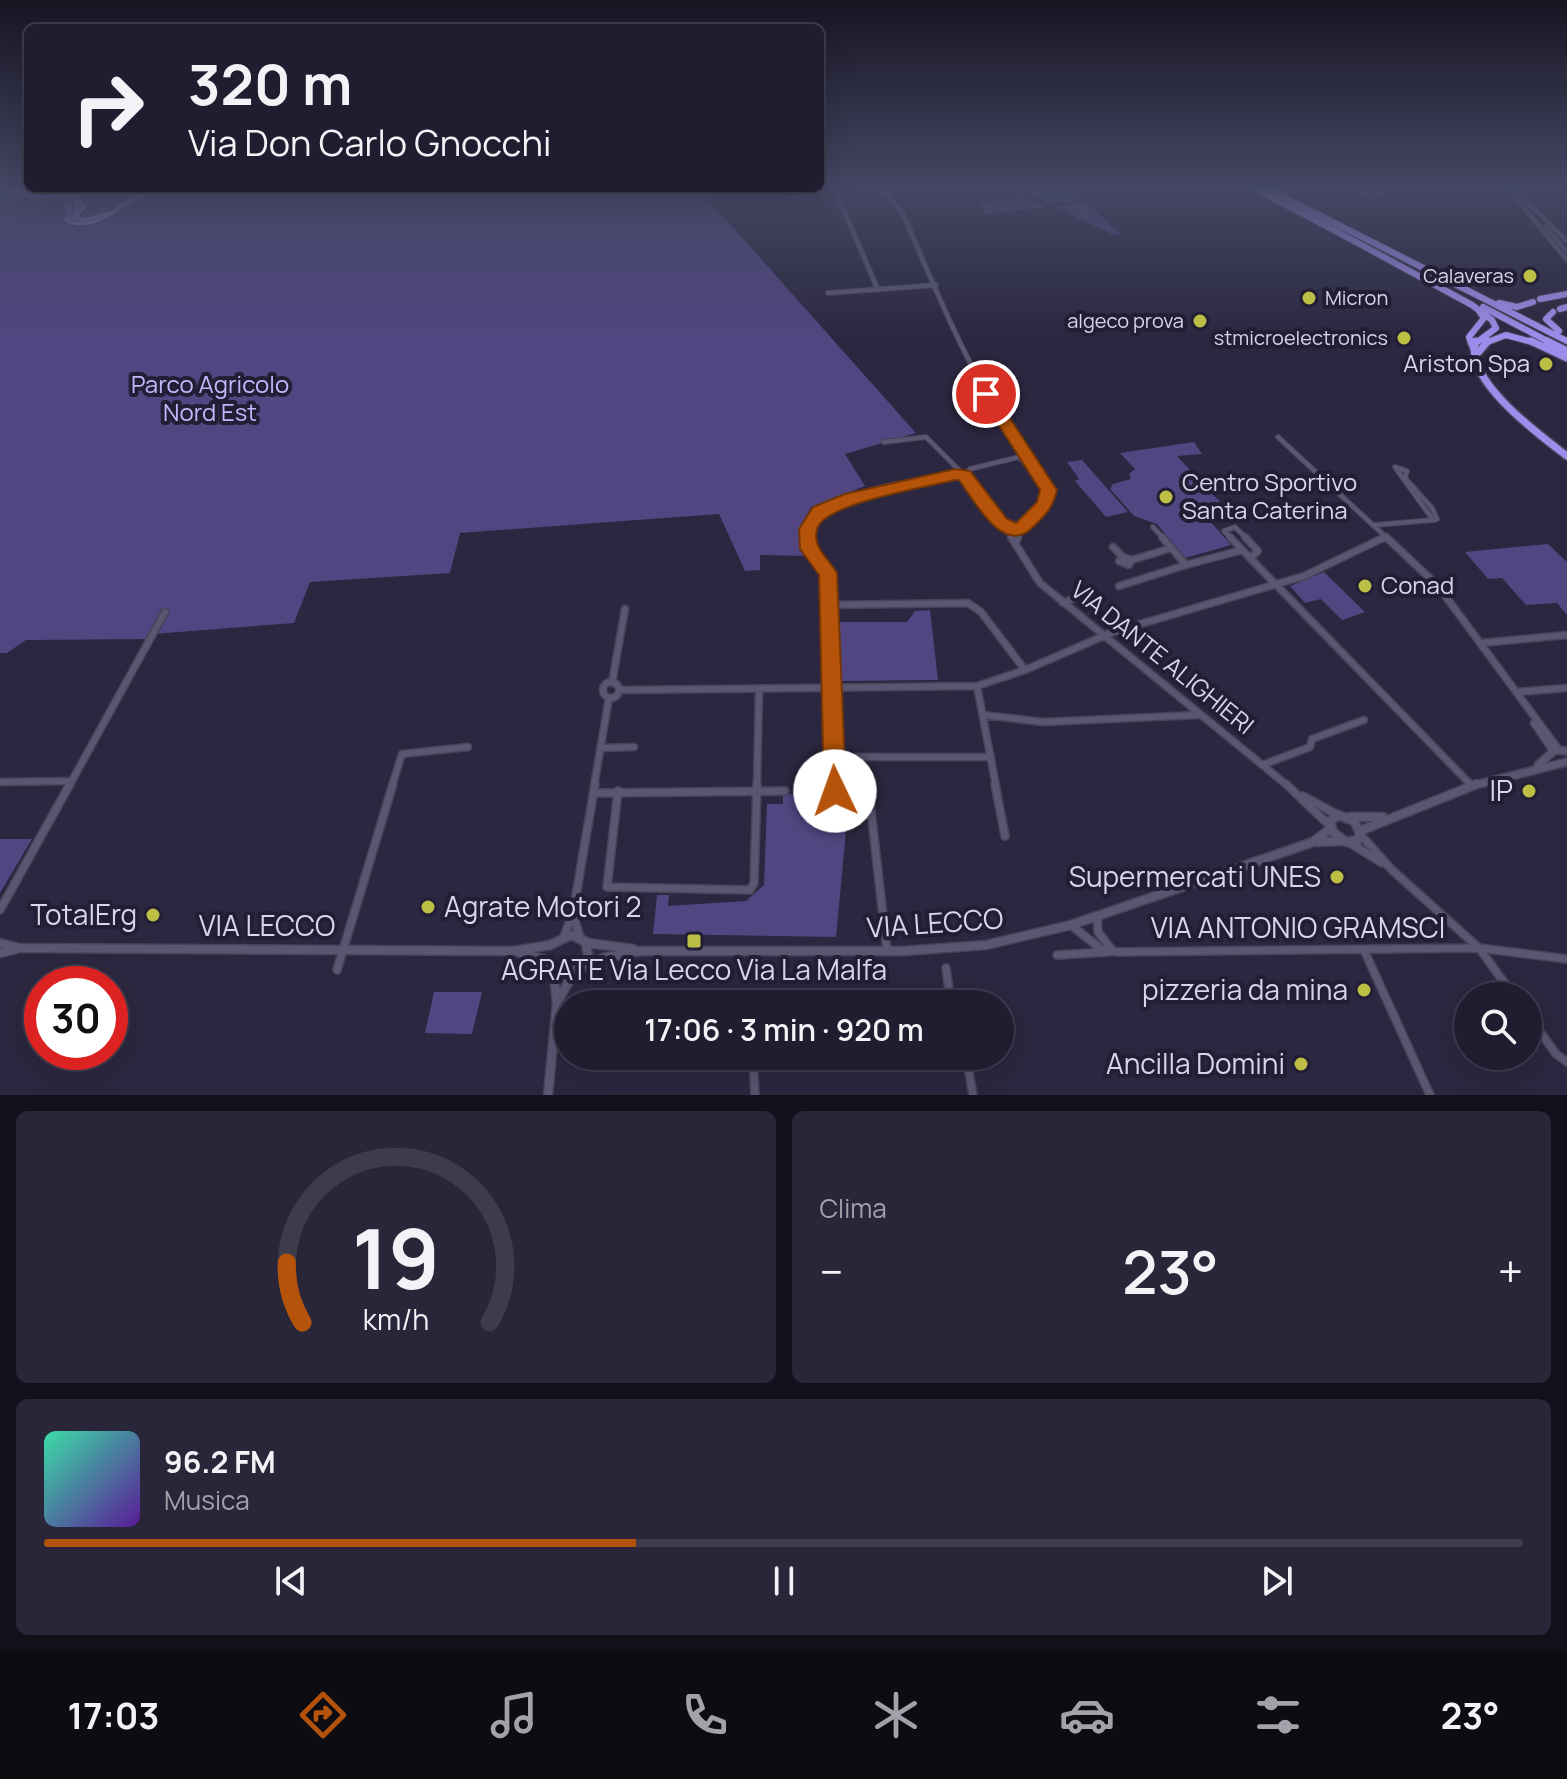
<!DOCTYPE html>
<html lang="it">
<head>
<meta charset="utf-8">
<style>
	:root { --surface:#201d30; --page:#282638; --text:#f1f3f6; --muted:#a2a2ab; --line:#3d3b4c; --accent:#b45309 }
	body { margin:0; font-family:Manrope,sans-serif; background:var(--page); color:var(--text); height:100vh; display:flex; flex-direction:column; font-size:30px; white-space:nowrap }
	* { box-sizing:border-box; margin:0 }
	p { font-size:26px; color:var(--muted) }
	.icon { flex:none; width:44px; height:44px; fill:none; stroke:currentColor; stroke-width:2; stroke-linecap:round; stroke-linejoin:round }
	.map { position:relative; height:1095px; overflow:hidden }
	.panel { display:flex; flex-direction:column; gap:16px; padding:16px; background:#12101a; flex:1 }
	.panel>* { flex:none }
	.hud { position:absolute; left:24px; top:24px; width:800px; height:168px; border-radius:12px; box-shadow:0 8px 32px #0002,0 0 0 2px var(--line); background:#201d30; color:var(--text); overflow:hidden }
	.buttons { position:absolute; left:1454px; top:982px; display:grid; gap:16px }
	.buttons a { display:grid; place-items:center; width:88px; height:88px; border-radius:50%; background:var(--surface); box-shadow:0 8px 32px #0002,0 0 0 2px var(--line); font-size:40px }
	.speed { position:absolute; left:24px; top:966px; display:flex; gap:16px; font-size:40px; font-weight:700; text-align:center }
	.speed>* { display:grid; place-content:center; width:104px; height:104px; border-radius:50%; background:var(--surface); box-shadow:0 8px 32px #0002,0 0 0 2px var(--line); line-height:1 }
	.speed .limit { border:12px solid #d22; background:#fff; color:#111 }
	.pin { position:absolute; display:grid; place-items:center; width:68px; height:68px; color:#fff; margin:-34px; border:4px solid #fff; border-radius:50%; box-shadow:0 2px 8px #0007 }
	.me { position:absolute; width:88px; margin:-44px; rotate:357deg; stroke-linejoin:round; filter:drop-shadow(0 0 6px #0008) }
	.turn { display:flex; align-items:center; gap:28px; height:168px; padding:0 32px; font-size:36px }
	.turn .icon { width:104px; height:104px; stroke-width:2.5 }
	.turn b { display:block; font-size:56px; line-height:68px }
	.big { font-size:60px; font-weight:600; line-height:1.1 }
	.panel .tile { flex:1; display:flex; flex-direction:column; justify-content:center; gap:12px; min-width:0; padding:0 28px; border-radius:12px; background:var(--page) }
	.panel .dial { align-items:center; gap:0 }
	.dial svg { height:208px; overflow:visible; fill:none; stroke:var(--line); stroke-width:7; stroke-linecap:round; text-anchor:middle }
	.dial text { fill:var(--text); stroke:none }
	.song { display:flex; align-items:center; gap:24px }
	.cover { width:96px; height:96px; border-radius:12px; background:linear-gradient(135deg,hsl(160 70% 55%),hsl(270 70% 35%)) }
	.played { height:8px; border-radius:4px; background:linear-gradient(90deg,var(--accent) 40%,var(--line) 40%) }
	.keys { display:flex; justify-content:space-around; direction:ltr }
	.heat { display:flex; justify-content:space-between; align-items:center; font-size:44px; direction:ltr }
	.panel .tiles { flex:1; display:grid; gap:16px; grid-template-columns:1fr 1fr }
	.tile:last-child { grid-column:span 2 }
	.trip { position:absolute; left:554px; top:990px; width:460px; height:80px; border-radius:40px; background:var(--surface); box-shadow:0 8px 32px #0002,0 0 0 2px var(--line); font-weight:600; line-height:80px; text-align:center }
	.tab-bar { display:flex; height:128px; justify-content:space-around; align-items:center; background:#0d0c13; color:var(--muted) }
	.tab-bar .icon { width:56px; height:56px }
	.tab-bar .on { color:var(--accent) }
	.tab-bar b { font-size:36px; color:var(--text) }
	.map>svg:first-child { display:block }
	.green { fill:#514681 }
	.water { fill:#7969bd; stroke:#9589c9; stroke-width:2 }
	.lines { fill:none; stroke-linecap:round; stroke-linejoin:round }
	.river { fill:#7969bd; fill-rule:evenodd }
	.minor-far2-casing { stroke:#474358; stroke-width:6 }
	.minor-far1-casing { stroke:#474358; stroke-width:9 }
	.minor-casing { stroke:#474358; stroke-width:10 }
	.tertiary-far2-casing { stroke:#474358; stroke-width:6 }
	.tertiary-far1-casing { stroke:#474358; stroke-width:10 }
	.tertiary-casing { stroke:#474358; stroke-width:11 }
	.motorway-far1-casing { stroke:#474358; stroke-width:8 }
	.motorway-casing { stroke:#474358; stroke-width:10 }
	.minor-far2 { stroke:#5a5672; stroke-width:4 }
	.minor-far1 { stroke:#5a5672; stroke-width:6 }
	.minor { stroke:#5a5672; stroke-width:7 }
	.tertiary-far2 { stroke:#5a5672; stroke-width:4 }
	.tertiary-far1 { stroke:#5a5672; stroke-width:7 }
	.tertiary { stroke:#5a5672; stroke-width:8 }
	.motorway-far1 { stroke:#9d8cea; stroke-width:6 }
	.motorway { stroke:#9d8cea; stroke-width:7 }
	.route { fill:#b45309; stroke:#753606; stroke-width:2 }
	.poi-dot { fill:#bcbf44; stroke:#221e35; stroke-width:3 }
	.labels { text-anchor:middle; stroke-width:8; stroke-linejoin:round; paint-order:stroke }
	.far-poi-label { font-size:20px; fill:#d7d5e6; stroke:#221e35; text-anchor:end }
	.poi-label { font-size:24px; fill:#d7d5e6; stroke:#221e35; text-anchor:start }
	.park-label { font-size:24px; fill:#c1b8fb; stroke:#221e35 }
	.street-label { font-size:24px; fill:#d7d5e6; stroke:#221e35 }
	.near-poi-label { font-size:28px; fill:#d7d5e6; stroke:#221e35; text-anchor:end }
	.near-street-label { font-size:28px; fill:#d7d5e6; stroke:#221e35 }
</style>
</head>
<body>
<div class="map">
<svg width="1567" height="1095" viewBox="0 0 1567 1095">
	<rect width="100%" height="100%" fill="#2b2740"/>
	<path class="green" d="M0,185H28V188H698L916,433L845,454L865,486L811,507L800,529L806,556L760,555V570L745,571L719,514L460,533L450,573L310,582L294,623L153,634L150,639L26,640L7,653H0Z
		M1053,185H1070L1084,200L1048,203L1020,190Z
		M1023,197L1045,207L986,214L979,203Z
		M1087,203L1121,235L1112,234L1053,206Z
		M1194,442L1202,454L1177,456L1222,504L1201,511L1231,545L1185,558L1157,524L1134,516L1110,489L1113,484L1131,479L1129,474L1135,469L1120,453Z
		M1082,460L1128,512L1106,517L1075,481L1079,479L1067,462Z
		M1548,544L1567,562V615L1557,603L1526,605L1502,578L1488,579L1465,552Z
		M1324,572L1365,612L1342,620L1321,599L1305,603L1290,586Z
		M930,610L938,680L839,681L837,622H907L915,611Z
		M783,794H807V801L849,799L836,937L653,934L657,895H669L668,906L746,901L764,885L767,804H783Z
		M0,839H32L0,893Z
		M434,992H482L472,1034L425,1033Z"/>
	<path class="water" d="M0,187L43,196L76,195L85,207L76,217L83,220L111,212L145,189L165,188C135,190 95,239 65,220L77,209L74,198H30Z"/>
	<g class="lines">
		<path class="river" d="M0,186L29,194L63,195L71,201L73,216L85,221L81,223L67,219L64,202L59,198H29L0,190Z"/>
		<g class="minor-far2-casing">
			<path id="minor-far2" d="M833,185L878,290
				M867,185L888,196L903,214C940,300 974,385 1030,461
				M1510,185L1567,241
				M828,293L936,285
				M1278,437L1388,539
				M884,442L926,437L963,474
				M1395,467L1407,471L1405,478L1432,508L1437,519L1433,520Z
				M1375,525L1433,520
				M1153,527L1164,539
				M807,539C808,529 810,518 819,512C850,489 926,477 964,475
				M1013,539L964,475L970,469L1019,457L1041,477
				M1017,539L1021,526L1047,500L1048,488L1040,476
				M1232,539L1224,531L1235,527L1247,539
				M1381,539L1386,537"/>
		</g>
		<g class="minor-far1-casing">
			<path id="minor-far1" d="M807,537V545L828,573L835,786
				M1011,537L1040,583L1288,786
				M1162,537L1186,565L1242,550
				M1230,537L1250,558
				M1245,537L1258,551L1250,558
				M1386,537L1438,586L1559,750
				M1016,543L1018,537
				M1113,547L1123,557
				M1123,557L1132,560L1129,565L1119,561Z
				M1250,558L1472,786
				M1132,560L1171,548
				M1119,586L1186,565
				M1063,603L1091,591
				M828,605L968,603L981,612L1025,670
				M1481,643L1567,635
				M603 690a8 8 0 1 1 16 0a8 8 0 1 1-16 0Z
				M612,683L625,609
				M977,686L996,786
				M619,690L977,686L1025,670L1113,632L1304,576L1385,537
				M1516,692L1567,688
				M983,715L1043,722L1198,715
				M1534,723L1553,751
				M601,748L634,747
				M833,757H991
				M1262,765L1310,747L1312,739L1364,720
				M867,772L869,786
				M0,782L71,781
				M69,786L165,612
				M392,786L402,754L468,747
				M594,786L609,698
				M757,786L759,690"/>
		</g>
		<g class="minor-casing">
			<path id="minor" d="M868,784L887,951
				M995,784L1005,836
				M1286,784L1329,825
				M618,791L607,887L750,890L754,883L757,784
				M808,791H835V784
				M595,793L785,791
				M1303,796L1338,815
				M1361,835L1391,869L1479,948L1514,996
				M1350,843L1382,863
				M0,910L70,784
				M573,915L580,937
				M1097,916L1098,932L1112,950
				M1071,925L1101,949L1117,952L1479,948L1567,959
				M564,936L573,913L595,784
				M1364,950L1430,1095
				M1057,955L1108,952
				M946,968L951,1004
				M337,970L393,784
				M1528,1015L1556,1054L1567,1062
				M753,1056L755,1095
				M966,1056L973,1095"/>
		</g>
		<g class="tertiary-far2-casing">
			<path id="tertiary-far2" d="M1505,185L1567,260
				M1367,187L1380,194L1368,196L1357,190Z
				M1545,226L1567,252"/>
		</g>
		<g class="tertiary-far1-casing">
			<path id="tertiary-far1" d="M1538,765L1555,750L1567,751
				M1471,786L1567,762"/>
		</g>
		<g class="tertiary-casing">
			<path id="tertiary" d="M1338,815L1354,821L1360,833L1358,840L1346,842L1333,832L1330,821Z
				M1350,817H1383
				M1360,831L1477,784
				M1317,842L1341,841
				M0,943L19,948L514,951L550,945L571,935L588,943L633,949
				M514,951L543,959L556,972L565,975L603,958L640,951H903L986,945L1071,925L1313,842L1331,828
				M0,953L16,949
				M582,967L588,954L585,941
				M559,999L573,974
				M548,1095L557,1002L553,970"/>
		</g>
		<g class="motorway-far1-casing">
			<path id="motorway-far1" d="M1248,185L1336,231
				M1260,185L1567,341
				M1334,230L1472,305L1492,320L1496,328L1476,343
				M1540,299L1567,294
				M1499,303L1517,307L1533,302
				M1483,307L1551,343
				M1560,309L1567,307
				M1553,312L1546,319L1559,331
				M1471,343L1469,337L1484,318L1479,311
				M1485,343L1506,335L1536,343"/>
		</g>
		<g class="motorway-casing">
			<path id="motorway" d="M1471,341L1474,349
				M1476,341C1462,379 1541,436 1567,456
				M1531,341L1567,358
				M1547,341L1567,351
				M1476,355L1488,341"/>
		</g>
		<use href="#minor-far2" class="minor-far2"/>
		<use href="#minor-far1" class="minor-far1"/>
		<use href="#minor" class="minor"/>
		<use href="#tertiary-far2" class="tertiary-far2"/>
		<use href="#tertiary-far1" class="tertiary-far1"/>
		<use href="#tertiary" class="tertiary"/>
		<use href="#motorway-far1" class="motorway-far1"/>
		<use href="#motorway" class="motorway"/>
	</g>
	<linearGradient id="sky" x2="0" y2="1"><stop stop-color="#181523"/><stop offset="0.55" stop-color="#444764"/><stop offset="1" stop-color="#444764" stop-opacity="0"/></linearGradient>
	<rect width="1567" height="338" fill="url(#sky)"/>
	<path class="route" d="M986,390L992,391L1057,490C1053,507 1046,515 1033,527C1004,557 975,502 959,480H955C928,487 824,503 817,529C812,548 829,559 837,573L846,791L843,799L835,802L827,799L824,791L819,575L800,549L799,529L813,507L845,494L955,469L970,471L1007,519L1016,523L1037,502L1040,490L979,394Z"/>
	<g class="poi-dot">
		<circle cx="1530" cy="276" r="8"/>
		<circle cx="1309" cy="298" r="8"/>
		<circle cx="1200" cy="321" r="8"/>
		<circle cx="1404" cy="338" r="8"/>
		<circle cx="1546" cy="364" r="8"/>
		<circle cx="1166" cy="497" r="8"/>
		<circle cx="1365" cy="586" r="8"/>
		<circle cx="1529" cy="791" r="8"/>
		<circle cx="1337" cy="877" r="8"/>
		<circle cx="428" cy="907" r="8"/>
		<circle cx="153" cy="915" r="8"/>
		<rect x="686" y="933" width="16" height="16" rx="4"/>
		<circle cx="1364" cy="990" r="8"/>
		<circle cx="1301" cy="1064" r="8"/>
	</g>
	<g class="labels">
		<g class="far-poi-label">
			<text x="1514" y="283">Calaveras</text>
			<text x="1325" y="305" text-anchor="start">Micron</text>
			<text x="1184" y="328">algeco prova</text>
			<text x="1388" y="345">stmicroelectronics</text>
		</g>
		<g class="poi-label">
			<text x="1530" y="372" text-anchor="end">Ariston Spa</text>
			<text x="1182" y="491">Centro Sportivo<tspan x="1182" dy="28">Santa Caterina</tspan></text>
			<text x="1381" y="594">Conad</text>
		</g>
		<g class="park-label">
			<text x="210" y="393">Parco Agricolo<tspan x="210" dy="28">Nord Est</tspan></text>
		</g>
		<g class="street-label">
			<text transform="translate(1162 658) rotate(39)" y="8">VIA DANTE ALIGHIERI</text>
		</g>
		<g class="near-poi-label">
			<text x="1513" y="801">IP</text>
			<text x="1321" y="887">Supermercati UNES</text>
			<text x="444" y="917" text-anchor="start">Agrate Motori 2</text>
			<text x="137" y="925">TotalErg</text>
			<text x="694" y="980" text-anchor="middle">AGRATE Via Lecco Via La Malfa</text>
			<text x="1348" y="1000">pizzeria da mina</text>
			<text x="1285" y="1074">Ancilla Domini</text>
		</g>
		<g class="near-street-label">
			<text transform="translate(935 923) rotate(-4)" y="10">VIA LECCO</text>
			<text x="267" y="936">VIA LECCO</text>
			<text x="1298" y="938">VIA ANTONIO GRAMSCI</text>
		</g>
	</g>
</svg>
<div class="buttons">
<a><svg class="icon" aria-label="search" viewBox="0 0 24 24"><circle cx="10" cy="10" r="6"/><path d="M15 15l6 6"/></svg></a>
</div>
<div class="speed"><div class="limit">30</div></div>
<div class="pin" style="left:986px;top:394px;background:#d93025"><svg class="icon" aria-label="arrive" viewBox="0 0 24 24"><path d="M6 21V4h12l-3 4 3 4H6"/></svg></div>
<svg class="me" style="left:835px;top:791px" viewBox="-20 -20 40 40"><circle r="19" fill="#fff"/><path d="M0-13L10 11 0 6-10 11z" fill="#b45309"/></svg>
<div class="trip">17:06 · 3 min · 920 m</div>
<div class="hud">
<div class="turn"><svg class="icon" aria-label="right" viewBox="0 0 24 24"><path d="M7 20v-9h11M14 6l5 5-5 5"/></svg><div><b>320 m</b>Via Don Carlo Gnocchi</div></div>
</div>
</div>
<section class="panel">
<div class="tiles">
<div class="tile dial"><svg viewBox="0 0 100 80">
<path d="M14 69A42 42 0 1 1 86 69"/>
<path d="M14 69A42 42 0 0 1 8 46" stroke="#b45309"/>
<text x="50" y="56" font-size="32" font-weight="700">19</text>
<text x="50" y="72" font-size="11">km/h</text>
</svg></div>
<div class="tile"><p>Clima</p>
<div class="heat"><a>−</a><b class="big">23°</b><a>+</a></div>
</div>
<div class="tile">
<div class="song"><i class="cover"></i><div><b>96.2 FM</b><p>Musica</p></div></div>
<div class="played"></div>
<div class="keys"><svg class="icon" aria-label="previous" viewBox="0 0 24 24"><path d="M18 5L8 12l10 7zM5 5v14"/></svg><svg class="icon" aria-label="pause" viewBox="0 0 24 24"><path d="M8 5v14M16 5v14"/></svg><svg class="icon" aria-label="next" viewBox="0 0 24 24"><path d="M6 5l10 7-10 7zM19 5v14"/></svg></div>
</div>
</div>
</section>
<nav class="tab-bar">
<b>17:03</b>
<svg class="icon on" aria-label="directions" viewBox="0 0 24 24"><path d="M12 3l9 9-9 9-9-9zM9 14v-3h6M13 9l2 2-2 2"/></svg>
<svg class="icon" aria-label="music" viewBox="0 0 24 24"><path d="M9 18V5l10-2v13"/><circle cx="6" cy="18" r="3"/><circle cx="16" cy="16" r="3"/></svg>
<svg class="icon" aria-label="phone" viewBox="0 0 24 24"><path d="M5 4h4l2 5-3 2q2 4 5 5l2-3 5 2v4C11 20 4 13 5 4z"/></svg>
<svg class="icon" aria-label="climate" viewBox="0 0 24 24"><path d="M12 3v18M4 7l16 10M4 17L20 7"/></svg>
<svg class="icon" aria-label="car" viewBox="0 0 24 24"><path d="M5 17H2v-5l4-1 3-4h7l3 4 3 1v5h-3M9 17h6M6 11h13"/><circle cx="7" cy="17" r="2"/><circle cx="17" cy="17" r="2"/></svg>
<svg class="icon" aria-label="filters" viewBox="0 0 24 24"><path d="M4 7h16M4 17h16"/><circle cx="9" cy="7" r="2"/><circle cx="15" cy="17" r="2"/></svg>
<b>23°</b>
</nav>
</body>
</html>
